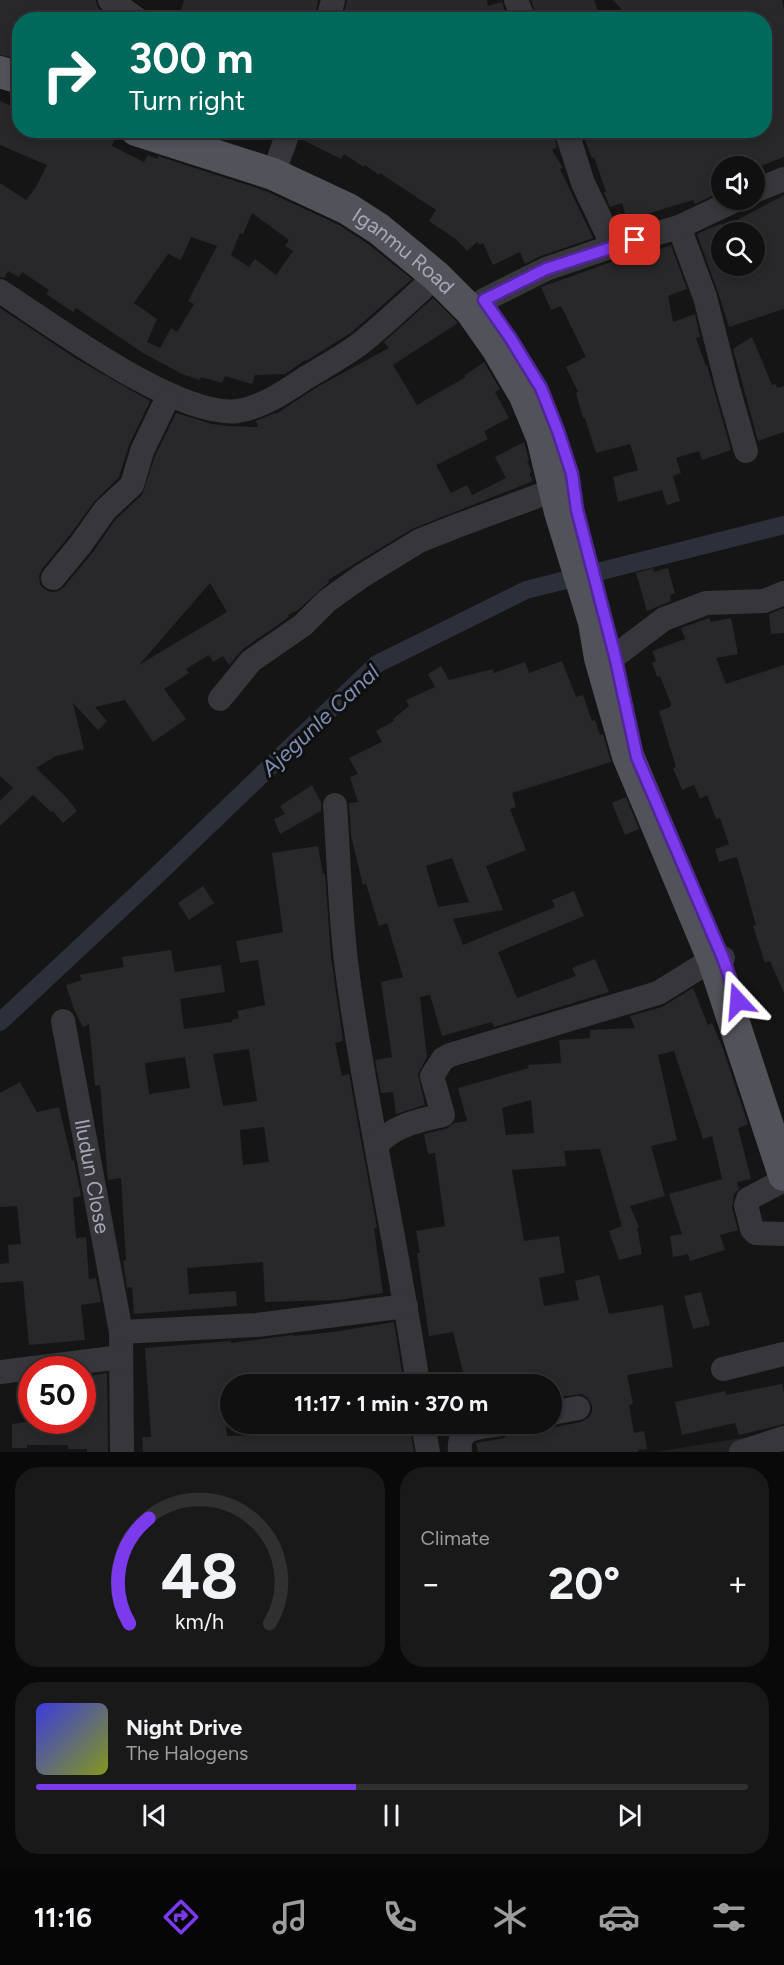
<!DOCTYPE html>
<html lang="en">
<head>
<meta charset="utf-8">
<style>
	:root { --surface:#101010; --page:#191919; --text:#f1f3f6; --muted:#9c9d9f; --line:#303030; --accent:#7c3aed }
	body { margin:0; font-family:Figtree,sans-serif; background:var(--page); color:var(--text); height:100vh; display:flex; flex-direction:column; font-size:22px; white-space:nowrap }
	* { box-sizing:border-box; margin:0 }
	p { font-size:20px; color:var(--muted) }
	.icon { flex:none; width:33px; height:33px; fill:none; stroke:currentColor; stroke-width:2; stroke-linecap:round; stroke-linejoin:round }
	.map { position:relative; height:1452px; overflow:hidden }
	.panel { display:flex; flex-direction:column; gap:15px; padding:15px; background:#090909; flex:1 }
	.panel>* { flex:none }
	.banner { position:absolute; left:12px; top:12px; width:760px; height:126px; border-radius:24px; box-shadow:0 3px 9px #0003,0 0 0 2px var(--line); background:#00695c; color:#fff; overflow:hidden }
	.controls { position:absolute; left:711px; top:156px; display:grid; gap:12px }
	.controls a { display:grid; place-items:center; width:54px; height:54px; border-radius:50%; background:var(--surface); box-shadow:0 3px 9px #0003,0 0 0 2px var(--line); font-size:30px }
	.speed { position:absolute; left:18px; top:1356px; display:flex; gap:12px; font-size:30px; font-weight:700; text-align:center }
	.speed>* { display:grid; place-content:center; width:78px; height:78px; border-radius:50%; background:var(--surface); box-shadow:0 3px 9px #0003,0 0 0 2px var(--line); line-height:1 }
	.speed .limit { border:9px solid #d22; background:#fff; color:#111 }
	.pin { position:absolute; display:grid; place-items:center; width:51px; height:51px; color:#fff; margin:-26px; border-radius:12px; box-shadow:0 3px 9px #0006 }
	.me { position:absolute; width:66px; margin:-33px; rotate:341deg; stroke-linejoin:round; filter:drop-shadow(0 0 4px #0008) }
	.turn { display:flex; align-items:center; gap:21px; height:126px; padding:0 18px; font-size:27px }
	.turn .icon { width:78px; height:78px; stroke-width:2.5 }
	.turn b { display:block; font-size:42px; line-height:51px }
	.big { font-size:45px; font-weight:700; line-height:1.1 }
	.panel .tile { flex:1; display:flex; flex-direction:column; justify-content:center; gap:9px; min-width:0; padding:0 21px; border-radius:24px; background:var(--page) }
	.panel .dial { align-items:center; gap:0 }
	.dial svg { height:156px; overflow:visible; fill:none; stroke:var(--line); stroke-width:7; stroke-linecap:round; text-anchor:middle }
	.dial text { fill:var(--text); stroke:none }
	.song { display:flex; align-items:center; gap:18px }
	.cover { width:72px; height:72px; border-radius:9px; background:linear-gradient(135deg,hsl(240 70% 55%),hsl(70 70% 35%)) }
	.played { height:6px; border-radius:3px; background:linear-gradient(90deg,var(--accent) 45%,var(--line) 45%) }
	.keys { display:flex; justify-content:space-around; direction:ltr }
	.heat { display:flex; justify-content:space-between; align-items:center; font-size:33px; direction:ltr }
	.panel .tiles { flex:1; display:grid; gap:15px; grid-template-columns:1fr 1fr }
	.tile:last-child { grid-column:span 2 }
	.trip { position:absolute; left:220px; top:1374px; width:342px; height:60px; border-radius:30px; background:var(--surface); box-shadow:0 3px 9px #0003,0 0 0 2px var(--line); font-weight:700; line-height:60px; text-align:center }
	.menu { display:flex; height:96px; justify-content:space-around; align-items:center; background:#060606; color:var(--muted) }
	.menu .icon { width:42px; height:42px }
	.menu .on { color:var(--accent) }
	.menu b { font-size:27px; color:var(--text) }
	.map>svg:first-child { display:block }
	.built { fill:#212123 }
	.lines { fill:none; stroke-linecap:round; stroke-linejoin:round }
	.canal { stroke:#2b303a; stroke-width:18 }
	.building { fill:#28282a; fill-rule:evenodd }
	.minor { stroke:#36363b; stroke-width:24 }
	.major { stroke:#52525a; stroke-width:32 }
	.route-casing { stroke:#51269a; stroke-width:15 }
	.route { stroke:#7c3aed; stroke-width:10 }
	.labels { text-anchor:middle; stroke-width:6; stroke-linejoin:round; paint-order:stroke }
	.street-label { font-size:21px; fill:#a6a7b7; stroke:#101011 }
	.water-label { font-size:22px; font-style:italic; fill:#7d8cb2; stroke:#101011 }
</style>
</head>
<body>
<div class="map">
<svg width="784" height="1452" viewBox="0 0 784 1452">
	<rect width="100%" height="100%" fill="#151516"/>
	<path class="built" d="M784,1431V1452H656Z"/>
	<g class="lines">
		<path class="canal" d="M0,1022L153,879L377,664L526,590L784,525"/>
	</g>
	<path class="building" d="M0,0H96L97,6L101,11L97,20H20V59L0,55Z
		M184,0H318L314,20H194L195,17L180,13Z
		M347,0H487L488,6L502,2L508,20H343Z
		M531,0H594L601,20H538Z
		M613,0H782L784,9V157L761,166H722V191L695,204L693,200L627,220L622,203L610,207L604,193L606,192L594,157L592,158L581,130H765V20H631Z
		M0,101L20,110V130H97L115,139L112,146L144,162L148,155L157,159L158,156L266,191L339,225L368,244L412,279L352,332L306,361L305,360L285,374L255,375L252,384L225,376L222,383L201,377L200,380L182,374L143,353L76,308L73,312L46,294L49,290L22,272L19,277L8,271L4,278L0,277V183L26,200L36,187L47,165L0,145ZM252,213L289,240L285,246L293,251L276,275L255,259L249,267L231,255L240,233L243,234ZM191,237L217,246L188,301L194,304L177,332L171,328L160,348L147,342L157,319L134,303L168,254L181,260Z
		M303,130H552L557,147L552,150L563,168L560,169L593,238L541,256L525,264L520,252L493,265L483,243L480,245L477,242L467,251L457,240L429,221L436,210L380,173L379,175L365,165L364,167L344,154L341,159L301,139Z
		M784,195V309L729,327L718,292L697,234L722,223V228ZM722,232H754V266H736L722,270Z
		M671,245L687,289L668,296L673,322L695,314L700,337L696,338L706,366L707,365L731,450L702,460L699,451L676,458L681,473L673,476L680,501L667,505L662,490L618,502L613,477L638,470L630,444L596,453L585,418H583L576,393L578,392L566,367L586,357L561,306L551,310L541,287L617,260L637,254L638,257Z
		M433,298L458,323L393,365L417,405L466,377L464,376L484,362L500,389L495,392L509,418L484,431L488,439L436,465L451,493L467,485L472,495L506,478L495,457L524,442L529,460L527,461L532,472L529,474L533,481L412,529L328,580L329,582L298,610L288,615L289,617L243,649L229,665L223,656L213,662L209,655L186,669L189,673L164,689L186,719L153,742L125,700L95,707L107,721L98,730L73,703L84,749L56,756L36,768L66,797L77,811L63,823L53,811L51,812L33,795L0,826V801L13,788L0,776V308L75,358L150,401L129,445L119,477L94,502L70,535L42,569L39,576L40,584L44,589L51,592L59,591L64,587L93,552L116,519L142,495L155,456L176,413L212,424L229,426L258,427L256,421L275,413L276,414L319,386L389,348L384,342ZM210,583L227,612L139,665Z
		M752,337L772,385L776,384L777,388L784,386V432L758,441L733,349Z
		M653,568L654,572L668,568L675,593L670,595L671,601L647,611L636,573Z
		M784,608V633L771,634L769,614Z
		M709,618L711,622L731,618L738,654L716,658L726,684L784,665V993L770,961L765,963L753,926L756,925L737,857L719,862L715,849L729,844L720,818L716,819L707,795L700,799L694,785L682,790L673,768L676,767L659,711L670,707L671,704L660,676L657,677L652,663L656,661L652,651L685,639L681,628Z
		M562,661L576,697L583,695L592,721L595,720L600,735L603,734L611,762L512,793L516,807L510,809L526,850L486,866L503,910L453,919L463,945L555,907L552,900L574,891L584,916L498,952L517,998L576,976L572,968L595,959L609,992L494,1027L492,1022L442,1036L430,995L420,997L427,1057L418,1074L425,1105L396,1114L393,1092L381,1093L375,1060L392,1057L381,982L403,977L387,923L379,926L366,884L363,885L351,836L349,803L358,802L350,777L358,774L349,758L382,742L376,731L394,721L393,719L409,706L406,700L435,687L428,674L441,666L449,680L493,669L494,673L525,662L529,673ZM452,858L469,902L438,907L426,866Z
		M312,785L321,802V811L280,834L274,819L285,814L280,806Z
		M626,797L639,829L625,835L612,803Z
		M318,846L323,874H325L331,957L343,1041L335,1043L342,1076L349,1074L377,1228H374L383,1293L339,1300L265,1302L263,1262L187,1268L189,1294L236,1291L237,1306L134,1314L132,1287L127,1288L123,1261L126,1260L121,1178L108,1180L100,1085L95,1086L89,1024L83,1027L74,1009L66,985L82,980L79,975L124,967L122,957L171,950L175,972L221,965L225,992L180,999L184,1029L232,1022V1020L239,1018L237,1011L265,1005L258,960L240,963L236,941L283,932L272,853ZM249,1049L257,1101L223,1106L213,1054ZM185,1057L190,1088L149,1094L145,1063ZM264,1127L269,1162L243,1165L240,1130Z
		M203,886L214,903L189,920L178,903Z
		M693,988L708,1025L712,1023L722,1046L748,1124L738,1128L751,1179L737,1182L739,1189L734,1194L732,1208L738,1230L720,1235L725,1250L690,1261L688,1254L673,1257L670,1236L682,1234L669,1194L722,1179L712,1136L703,1139L674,1051L658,1055L677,1140L651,1146L665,1196L630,1206L639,1227L637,1228L642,1254L619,1260L609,1231L622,1226L600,1149L564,1151L566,1166L512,1170L524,1241L559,1236L565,1273L539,1278L544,1306L579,1300L575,1281L599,1275L609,1314L663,1305L673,1367L627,1375L633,1404L629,1405L634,1433L644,1431L647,1449L638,1450V1452H478L476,1443L504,1438L513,1431L544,1425L555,1427L581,1422L588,1418L592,1412V1406L588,1398L582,1394L552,1398V1384H466L453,1332L429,1336L417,1253H420L416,1231L445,1226L435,1153L428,1154L424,1134L446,1129L454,1123L467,1121L458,1088L529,1068L528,1065L561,1063L559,1040L590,1038V1030L635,1028L630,1016L662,1007ZM531,1100L534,1133L506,1135L502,1108Z
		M20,1082L37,1112L59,1107L72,1161L74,1160L81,1196L73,1198L76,1238L86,1237L89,1279L96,1278L101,1302L81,1305L85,1340L29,1345L23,1281L0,1283V1264L9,1263L8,1245L21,1244L17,1206L0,1207V1093Z
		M701,1292L710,1325L693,1329L684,1296Z
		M394,1322L404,1384H231V1411H225L227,1436L262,1435V1430L326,1431V1424H409L414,1452H143L142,1437H151L145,1348L231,1341V1343L293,1335V1336L333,1332Z
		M107,1373L108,1452H87V1449H68V1445H27V1448H12V1424L40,1420H82V1379H88V1376Z
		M782,1384L784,1392V1424L739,1435L735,1423L682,1435L675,1402L725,1391L726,1395Z"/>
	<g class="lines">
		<g class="minor">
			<path d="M110,0L138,20"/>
			<path d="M516,0L524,20"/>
			<path d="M328,20L333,0"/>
			<path d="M566,130L583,183L613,246"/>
			<path d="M279,158L289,130"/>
			<path d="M754,191L784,179"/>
			<path d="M679,227L705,297L728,388L746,451"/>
			<path d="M0,291C51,324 179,419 238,411C263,407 286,391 307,377C325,366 344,356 361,343C387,322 411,299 436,276"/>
			<path d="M484,300L546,269L613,246L679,227L736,200"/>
			<path d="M53,578L81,544L105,510L132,485L142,451L169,395"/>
			<path d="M615,656L664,619L706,603L764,601L784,593"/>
			<path d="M220,699L251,661L303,625L327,601L362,576L419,541L454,527L554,490"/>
			<path d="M335,805C339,861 340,921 348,977C367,1114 398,1248 418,1384"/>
			<path id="s1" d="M63,1021L121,1332L122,1452"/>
			<path d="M376,1145C395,1125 417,1121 443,1115L432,1076L443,1059L450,1055L658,993L713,959L723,958"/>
			<path d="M784,1180L748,1199L746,1205L752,1229L756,1233L784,1234"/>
			<path d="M121,1332L257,1325L406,1306"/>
			<path d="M723,1369L784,1354"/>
			<path d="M0,1372L121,1357"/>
			<path d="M552,1413L578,1408"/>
			<path d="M423,1424L428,1452"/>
			<path d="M460,1452C457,1425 481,1428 501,1424"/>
			<path d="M741,1452L784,1438"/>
		</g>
		<g class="major">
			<path d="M0,72L20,78"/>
			<path id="s2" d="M136,130L273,174L348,209L379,229L436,276L471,311L497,348L525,396L542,437L560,512L594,622L600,658L628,756L713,959L784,1175"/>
		</g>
	</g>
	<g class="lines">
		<g class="route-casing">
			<path id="route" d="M635,240L546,269L484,300L511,339L541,388L558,431L572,474L577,510L615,656L637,757L723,958L738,1001"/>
		</g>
		<use href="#route" class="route"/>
	</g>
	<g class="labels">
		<g class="street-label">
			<text dy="7" stroke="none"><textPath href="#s2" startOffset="296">Iganmu Road</textPath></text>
			<text dy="7" stroke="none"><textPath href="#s1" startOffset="158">Iludun Close</textPath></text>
		</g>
		<g class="water-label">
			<text transform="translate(320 720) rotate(-43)" y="8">Ajegunle Canal</text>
		</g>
	</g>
</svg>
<div class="controls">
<a><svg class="icon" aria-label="sound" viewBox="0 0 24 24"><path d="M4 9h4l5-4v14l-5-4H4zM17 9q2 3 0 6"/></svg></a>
<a><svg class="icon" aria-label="search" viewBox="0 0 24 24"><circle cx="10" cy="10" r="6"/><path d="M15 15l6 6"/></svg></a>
</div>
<div class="speed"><div class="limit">50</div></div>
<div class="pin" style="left:635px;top:240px;background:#d93025"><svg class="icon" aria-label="arrive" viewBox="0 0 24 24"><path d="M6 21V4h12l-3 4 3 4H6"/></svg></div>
<svg class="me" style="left:738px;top:1001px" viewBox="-20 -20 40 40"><path d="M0-17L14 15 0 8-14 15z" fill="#7c3aed" stroke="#fff" stroke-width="4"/></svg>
<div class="trip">11:17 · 1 min · 370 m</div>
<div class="banner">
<div class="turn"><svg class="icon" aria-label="right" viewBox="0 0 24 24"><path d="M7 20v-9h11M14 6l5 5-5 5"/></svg><div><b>300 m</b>Turn right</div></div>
</div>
</div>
<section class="panel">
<div class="tiles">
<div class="tile dial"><svg viewBox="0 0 100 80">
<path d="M14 69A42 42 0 1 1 86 69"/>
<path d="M14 69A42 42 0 0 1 24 15" stroke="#7c3aed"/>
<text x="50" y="56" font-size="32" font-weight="700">48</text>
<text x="50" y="72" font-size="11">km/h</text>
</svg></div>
<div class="tile"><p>Climate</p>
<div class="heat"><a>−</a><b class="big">20°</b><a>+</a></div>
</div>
<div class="tile">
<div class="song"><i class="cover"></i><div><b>Night Drive</b><p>The Halogens</p></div></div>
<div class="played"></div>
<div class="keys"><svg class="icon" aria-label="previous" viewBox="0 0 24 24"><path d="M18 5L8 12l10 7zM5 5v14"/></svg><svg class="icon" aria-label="pause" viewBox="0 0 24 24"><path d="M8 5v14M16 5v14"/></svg><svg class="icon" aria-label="next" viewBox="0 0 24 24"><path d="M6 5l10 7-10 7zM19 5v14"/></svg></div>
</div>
</div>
</section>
<nav class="menu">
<b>11:16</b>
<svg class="icon on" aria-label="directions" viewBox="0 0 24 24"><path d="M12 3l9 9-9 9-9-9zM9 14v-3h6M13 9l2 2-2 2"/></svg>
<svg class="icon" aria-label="music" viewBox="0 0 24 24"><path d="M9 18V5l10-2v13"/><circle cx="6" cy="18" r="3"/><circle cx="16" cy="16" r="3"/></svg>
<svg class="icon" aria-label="phone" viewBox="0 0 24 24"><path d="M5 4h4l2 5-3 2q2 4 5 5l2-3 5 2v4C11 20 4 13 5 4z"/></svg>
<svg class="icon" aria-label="climate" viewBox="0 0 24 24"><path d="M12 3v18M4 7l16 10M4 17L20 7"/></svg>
<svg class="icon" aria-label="car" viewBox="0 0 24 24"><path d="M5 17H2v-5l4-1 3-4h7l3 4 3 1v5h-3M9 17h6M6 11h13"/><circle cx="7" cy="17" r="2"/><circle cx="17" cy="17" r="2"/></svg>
<svg class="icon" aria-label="filters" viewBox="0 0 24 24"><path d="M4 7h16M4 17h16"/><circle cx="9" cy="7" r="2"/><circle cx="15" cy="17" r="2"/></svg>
</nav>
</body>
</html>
